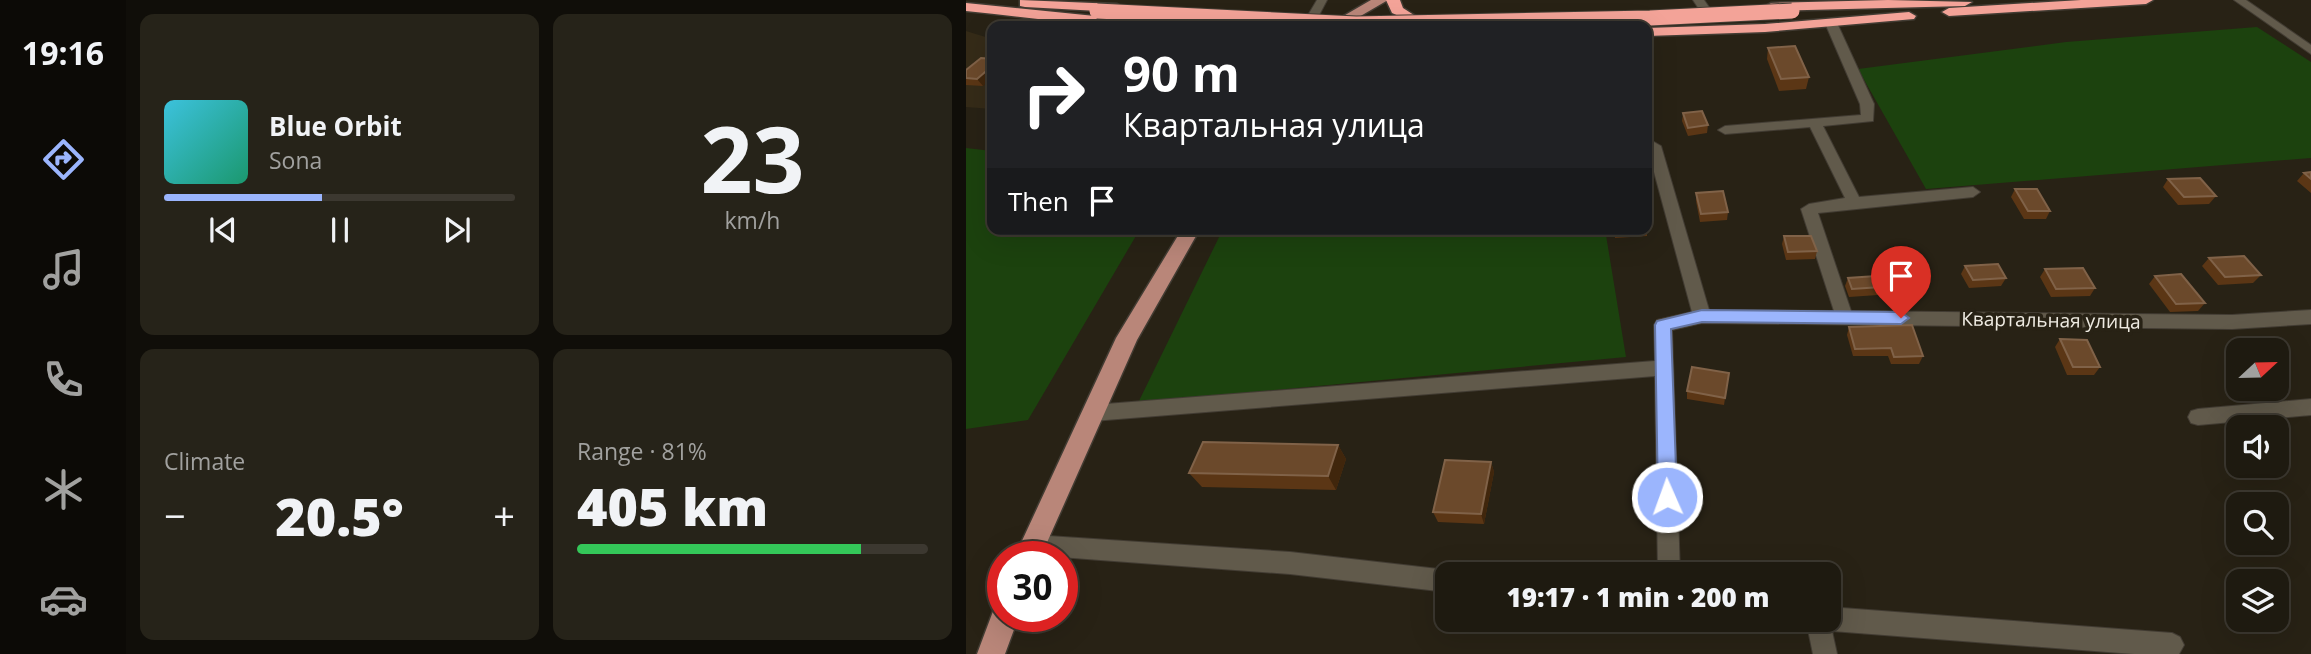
<!DOCTYPE html>
<html lang="en">
<head>
<meta charset="utf-8">
<style>
	:root { --surface:#1e1a10; --page:#262319; --text:#f1f3f6; --muted:#a1a19f; --line:#3c3830; --accent:#9bb5fd }
	body { margin:0; font-family:"Open Sans",sans-serif; background:var(--page); color:var(--text); height:100vh; display:flex; flex-direction:column; font-size:26px; white-space:nowrap }
	* { box-sizing:border-box; margin:0 }
	p { font-size:23px; color:var(--muted) }
	.icon { flex:none; width:38px; height:38px; fill:none; stroke:currentColor; stroke-width:2; stroke-linecap:round; stroke-linejoin:round }
	.map { position:relative; flex:1; overflow:hidden }
	.side { display:flex; flex-direction:column; gap:14px; padding:14px; background:#100e09; width:840px }
	.side>* { flex:none }
	.guide { position:absolute; left:21px; top:21px; width:665px; height:214px; border-radius:14px; box-shadow:0 7px 28px #0002,0 0 0 2px var(--line); background:#202124; color:#fff; overflow:hidden }
	.needle { width:46px; rotate:68deg }
	.fabs { position:absolute; left:1260px; top:338px; display:grid; gap:14px }
	.fabs a { display:grid; place-items:center; width:63px; height:63px; border-radius:14px; background:var(--surface); box-shadow:0 7px 28px #0002,0 0 0 2px var(--line); font-size:35px }
	.speed { position:absolute; left:21px; top:541px; display:flex; gap:14px; font-size:35px; font-weight:700; text-align:center }
	.speed>* { display:grid; place-content:center; width:91px; height:91px; border-radius:50%; background:var(--surface); box-shadow:0 7px 28px #0002,0 0 0 2px var(--line); line-height:1 }
	.speed .limit { border:10px solid #d22; background:#fff; color:#111 }
	.pin { position:absolute; display:grid; place-items:center; width:60px; height:60px; color:#fff; margin:-72px -30px; border-radius:50% 50% 50% 0; rotate:-45deg; box-shadow:0 0 7px #0007 }
	.pin .icon { rotate:45deg }
	.me { position:absolute; width:77px; margin:-38px; rotate:358deg; stroke-linejoin:round; filter:drop-shadow(0 0 5px #0008) }
	.turn { display:flex; align-items:center; gap:24px; height:147px; padding:0 21px; font-size:32px }
	.turn .icon { width:91px; height:91px; stroke-width:2.5 }
	.turn b { display:block; font-size:49px; line-height:60px }
	.then { display:flex; align-items:center; height:66px; padding:0 21px; background:#0003; gap:14px; font-size:26px }
	.big { font-size:52px; font-weight:800; line-height:1.1 }
	.side .card { flex:1; display:flex; flex-direction:column; justify-content:center; gap:10px; min-width:0; padding:0 24px; border-radius:14px; background:var(--page) }
	.side .dial { align-items:center; gap:0 }
	.dial b { font-size:91px; line-height:1 }
	.song { display:flex; align-items:center; gap:21px }
	.cover { width:84px; height:84px; border-radius:10px; background:linear-gradient(135deg,hsl(190 70% 55%),hsl(160 70% 35%)) }
	.played { height:7px; border-radius:4px; background:linear-gradient(90deg,var(--accent) 45%,var(--line) 45%) }
	.keys { display:flex; justify-content:space-around; direction:ltr }
	.heat { display:flex; justify-content:space-between; align-items:center; font-size:38px; direction:ltr }
	.charge { height:10px; border-radius:5px; background:linear-gradient(90deg,#34c759 81%,var(--line) 0) }
	.side .tiles { flex:1; display:grid; gap:14px; grid-template-columns:repeat(2,1fr) }
	.trip { position:absolute; left:469px; top:562px; width:406px; height:70px; border-radius:14px; background:var(--surface); box-shadow:0 7px 28px #0002,0 0 0 2px var(--line); font-weight:800; line-height:70px; text-align:center }
	main { display:flex; flex:1; min-height:0 }
	.tab-bar { display:flex; flex-direction:column; width:126px; justify-content:space-around; align-items:center; background:#0c0a06; color:var(--muted) }
	.tab-bar .icon { width:49px; height:49px }
	.tab-bar .on { color:var(--accent) }
	.tab-bar b { font-size:32px; color:var(--text) }
	.map>svg:first-child { display:block }
	.built { fill:#352b18 }
	.green { fill:#1c420e }
	.lines { fill:none; stroke-linecap:round; stroke-linejoin:round }
	.minor-casing { stroke:#423c33; stroke-width:2 }
	.major-casing { stroke:#423c33; stroke-width:3 }
	.highway-casing { stroke:#423c33; stroke-width:3 }
	.minor { fill:#615a4b; fill-rule:evenodd }
	.major { fill:#b98679; fill-rule:evenodd }
	.highway { fill:#f3a398; fill-rule:evenodd }
	.highway-bridge-casing { stroke:#423c33; stroke-width:17; stroke-linecap:butt }
	.highway-bridge { stroke:#f3a398; stroke-width:15 }
	.wall { fill:#5b3615 }
	.shaded-wall { fill:#40260c }
	.building { fill:#6b492b; stroke:#806248; stroke-width:2 }
	.route { fill:#9bb5fd; stroke:#6576a4; stroke-width:2 }
	.labels { text-anchor:middle; stroke-width:7; stroke-linejoin:round; paint-order:stroke }
	.street-label { font-size:19px; fill:#efebe2; stroke:#282215 }
</style>
</head>
<body>
<main>
<nav class="tab-bar">
<b>19:16</b>
<svg class="icon on" aria-label="directions" viewBox="0 0 24 24"><path d="M12 3l9 9-9 9-9-9zM9 14v-3h6M13 9l2 2-2 2"/></svg>
<svg class="icon" aria-label="music" viewBox="0 0 24 24"><path d="M9 18V5l10-2v13"/><circle cx="6" cy="18" r="3"/><circle cx="16" cy="16" r="3"/></svg>
<svg class="icon" aria-label="phone" viewBox="0 0 24 24"><path d="M5 4h4l2 5-3 2q2 4 5 5l2-3 5 2v4C11 20 4 13 5 4z"/></svg>
<svg class="icon" aria-label="climate" viewBox="0 0 24 24"><path d="M12 3v18M4 7l16 10M4 17L20 7"/></svg>
<svg class="icon" aria-label="car" viewBox="0 0 24 24"><path d="M5 17H2v-5l4-1 3-4h7l3 4 3 1v5h-3M9 17h6M6 11h13"/><circle cx="7" cy="17" r="2"/><circle cx="17" cy="17" r="2"/></svg>
</nav>
<section class="side">
<div class="tiles">
<div class="card">
<div class="song"><i class="cover"></i><div><b>Blue Orbit</b><p>Sona</p></div></div>
<div class="played"></div>
<div class="keys"><svg class="icon" aria-label="previous" viewBox="0 0 24 24"><path d="M18 5L8 12l10 7zM5 5v14"/></svg><svg class="icon" aria-label="pause" viewBox="0 0 24 24"><path d="M8 5v14M16 5v14"/></svg><svg class="icon" aria-label="next" viewBox="0 0 24 24"><path d="M6 5l10 7-10 7zM19 5v14"/></svg></div>
</div>
<div class="card dial"><b>23</b><p>km/h</p></div>
<div class="card"><p>Climate</p>
<div class="heat"><a>−</a><b class="big">20.5°</b><a>+</a></div>
</div>
<div class="card"><p>Range · 81%</p><b class="big">405 km</b><div class="charge"></div></div>
</div>
</section>
<div class="map">
<svg width="1345" height="654" viewBox="0 0 1345 654">
	<rect width="100%" height="100%" fill="#282215"/>
	<path class="built" d="M0,31L26,39V109L0,107Z"/>
	<path class="green" d="M1291,27L1345,62V158L960,189L892,69L1100,42Z
		M0,148L26,151V229H174L62,420L0,429Z
		M257,229H639L660,357L172,403Z"/>
	<g class="lines">
		<g class="minor-casing">
			<path id="minor" d="M351,0H361L351,19H343L341,17Z
				M727,0H738L745,10L735,12Z
				M1268,0H1280L1345,45V54Z
				M865,20L871,23L908,104L907,121L857,126L893,197L1007,187L1014,192L1007,197L852,213L885,311L1266,315L1345,310V324L1266,329L736,323L706,330L714,574H692L689,376L127,421L120,419L117,413L120,407L127,405L689,361L688,325L691,320L726,312L681,146L688,142L695,146L743,310L868,311L835,209L843,204L879,198L844,127L759,134L752,130L759,126L895,115L894,104L859,23Z
				M1345,399V415L1232,425L1225,423L1222,417L1225,411L1232,409Z
				M67,535L324,552L481,570L489,574H481V592L324,574L67,555L59,552L56,545L59,538Z
				M863,607L1206,633L1214,637L1218,645L1213,654H1168L866,631L871,654H847L840,620H863Z"/>
		</g>
		<g class="major-casing">
			<path id="major" d="M405,0H422L386,21H376L374,18Z
				M216,229H234L171,340L75,556H49L150,338Z
				M37,603V616H53L39,654H11L29,606Z"/>
		</g>
		<g class="highway-casing">
			<path id="highway" d="M54,0L151,4L158,8L151,12L59,7L54,6Z
				M420,0H434L437,8L451,17L444,21L426,13Z
				M922,0L1006,2L999,6L805,11L798,7L805,3Z
				M1115,0H1187L1180,4L983,16L976,12L983,8Z
				M0,3L188,22L195,26C129,29 65,17 0,11Z
				M943,12L950,16L948,19L799,32L681,36V28L799,24Z"/>
		</g>
		<use href="#minor" class="minor"/>
		<use href="#major" class="major"/>
		<use href="#highway" class="highway"/>
		<g class="highway-bridge-casing">
			<path id="highway-bridge" d="M131,11L390,24L684,18L826,11"/>
		</g>
		<use href="#highway-bridge" class="highway-bridge"/>
	</g>
	<path class="wall" d="M802,48L843,77L840,89L813,91L801,59Z
		M15,58L17,86L0,85V70Z
		M717,113L742,125L741,133L722,136L716,121Z
		M1345,172V193L1331,181L1338,173Z
		M1202,179L1250,196L1243,204L1212,205L1197,187Z
		M1049,189L1084,211L1080,219H1058L1045,197Z
		M730,193L762,212L761,220L734,222L730,201Z
		M681,227V236L649,238L648,229H681Z
		M818,236L851,251L849,259L820,260L816,244Z
		M1243,258L1295,275L1287,283L1252,285L1236,266Z
		M999,266L1040,278L1035,286L1003,288L995,274Z
		M1079,269L1129,288L1124,296L1085,297L1074,277Z
		M1189,276L1239,303L1232,311L1204,312L1183,284Z
		M882,278L915,287L912,295L883,297L879,286Z
		M883,327L957,356L953,364H925L922,356H887L881,335Z
		M1094,339L1134,367L1128,375H1101L1089,347Z
		M763,373L758,405L721,399V391Z
		M372,445L380,459L370,490L236,487L223,473Z
		M525,462L528,472L518,524L472,522L467,512Z"/>
	<path class="shaded-wall" d="M26,66V79L17,86L11,79Z
		M372,445L380,459L370,490L362,476Z
		M525,462L528,472L518,524L515,514Z"/>
	<path class="building" d="M829,46L843,77L815,79L802,48Z
		M15,58L26,59V66L11,79L0,78V70Z
		M736,111L742,125L722,128L717,113Z
		M1345,172V179L1338,173Z
		M1234,178L1250,196L1218,197L1202,179Z
		M1049,189H1071L1084,211H1062Z
		M757,191L762,212L735,214L730,193Z
		M818,236H845L851,251L822,252Z
		M1278,256L1295,275L1259,277L1243,258Z
		M1032,264L1040,278L1007,280L999,266Z
		M1117,268L1129,288L1090,289L1079,269Z
		M1215,274L1239,303L1210,304L1189,276Z
		M910,276L915,287L886,289L882,278Z
		M946,325L957,356L928,357L925,348L889,349L883,327Z
		M1094,339L1121,340L1134,367H1107Z
		M726,367L763,373L759,398L721,391Z
		M237,442L372,445L362,476L223,473Z
		M479,460L525,462L515,514L467,512Z"/>
	<path class="route" d="M736,310L935,312L943,318L935,324L736,322L705,329L711,497L708,503L701,506L695,503L692,497L689,325L691,321Z"/>
	<g class="labels">
		<g class="street-label">
			<text transform="translate(1085 320) rotate(1)" y="7">Квартальная улица</text>
		</g>
	</g>
</svg>
<div class="fabs">
<a><svg class="needle" viewBox="-14 -14 28 28"><path d="M0-13l5 13h-10z" fill="#e53935"/><path d="M0 13l5-13h-10z" fill="#a1a19f"/></svg></a>
<a><svg class="icon" aria-label="sound" viewBox="0 0 24 24"><path d="M4 9h4l5-4v14l-5-4H4zM17 9q2 3 0 6"/></svg></a>
<a><svg class="icon" aria-label="search" viewBox="0 0 24 24"><circle cx="10" cy="10" r="6"/><path d="M15 15l6 6"/></svg></a>
<a><svg class="icon" aria-label="layers" viewBox="0 0 24 24"><path d="M12 4l9 5-9 5-9-5zM3 14l9 5 9-5"/></svg></a>
</div>
<div class="speed"><div class="limit">30</div></div>
<div class="pin" style="left:935px;top:318px;background:#d93025"><svg class="icon" aria-label="arrive" viewBox="0 0 24 24"><path d="M6 21V4h12l-3 4 3 4H6"/></svg></div>
<svg class="me" style="left:701px;top:497px" viewBox="-20 -20 40 40"><circle r="17" fill="#9bb5fd" stroke="#fff" stroke-width="3"/><path d="M0-11L8 9 0 5-8 9z" fill="#fff"/></svg>
<div class="trip">19:17 · 1 min · 200 m</div>
<div class="guide">
<div class="turn"><svg class="icon" aria-label="right" viewBox="0 0 24 24"><path d="M7 20v-9h11M14 6l5 5-5 5"/></svg><div><b>90 m</b>Квартальная улица</div></div>
<div class="then">Then<svg class="icon" aria-label="arrive" viewBox="0 0 24 24"><path d="M6 21V4h12l-3 4 3 4H6"/></svg></div>
</div>
</div>
</main>
</body>
</html>
